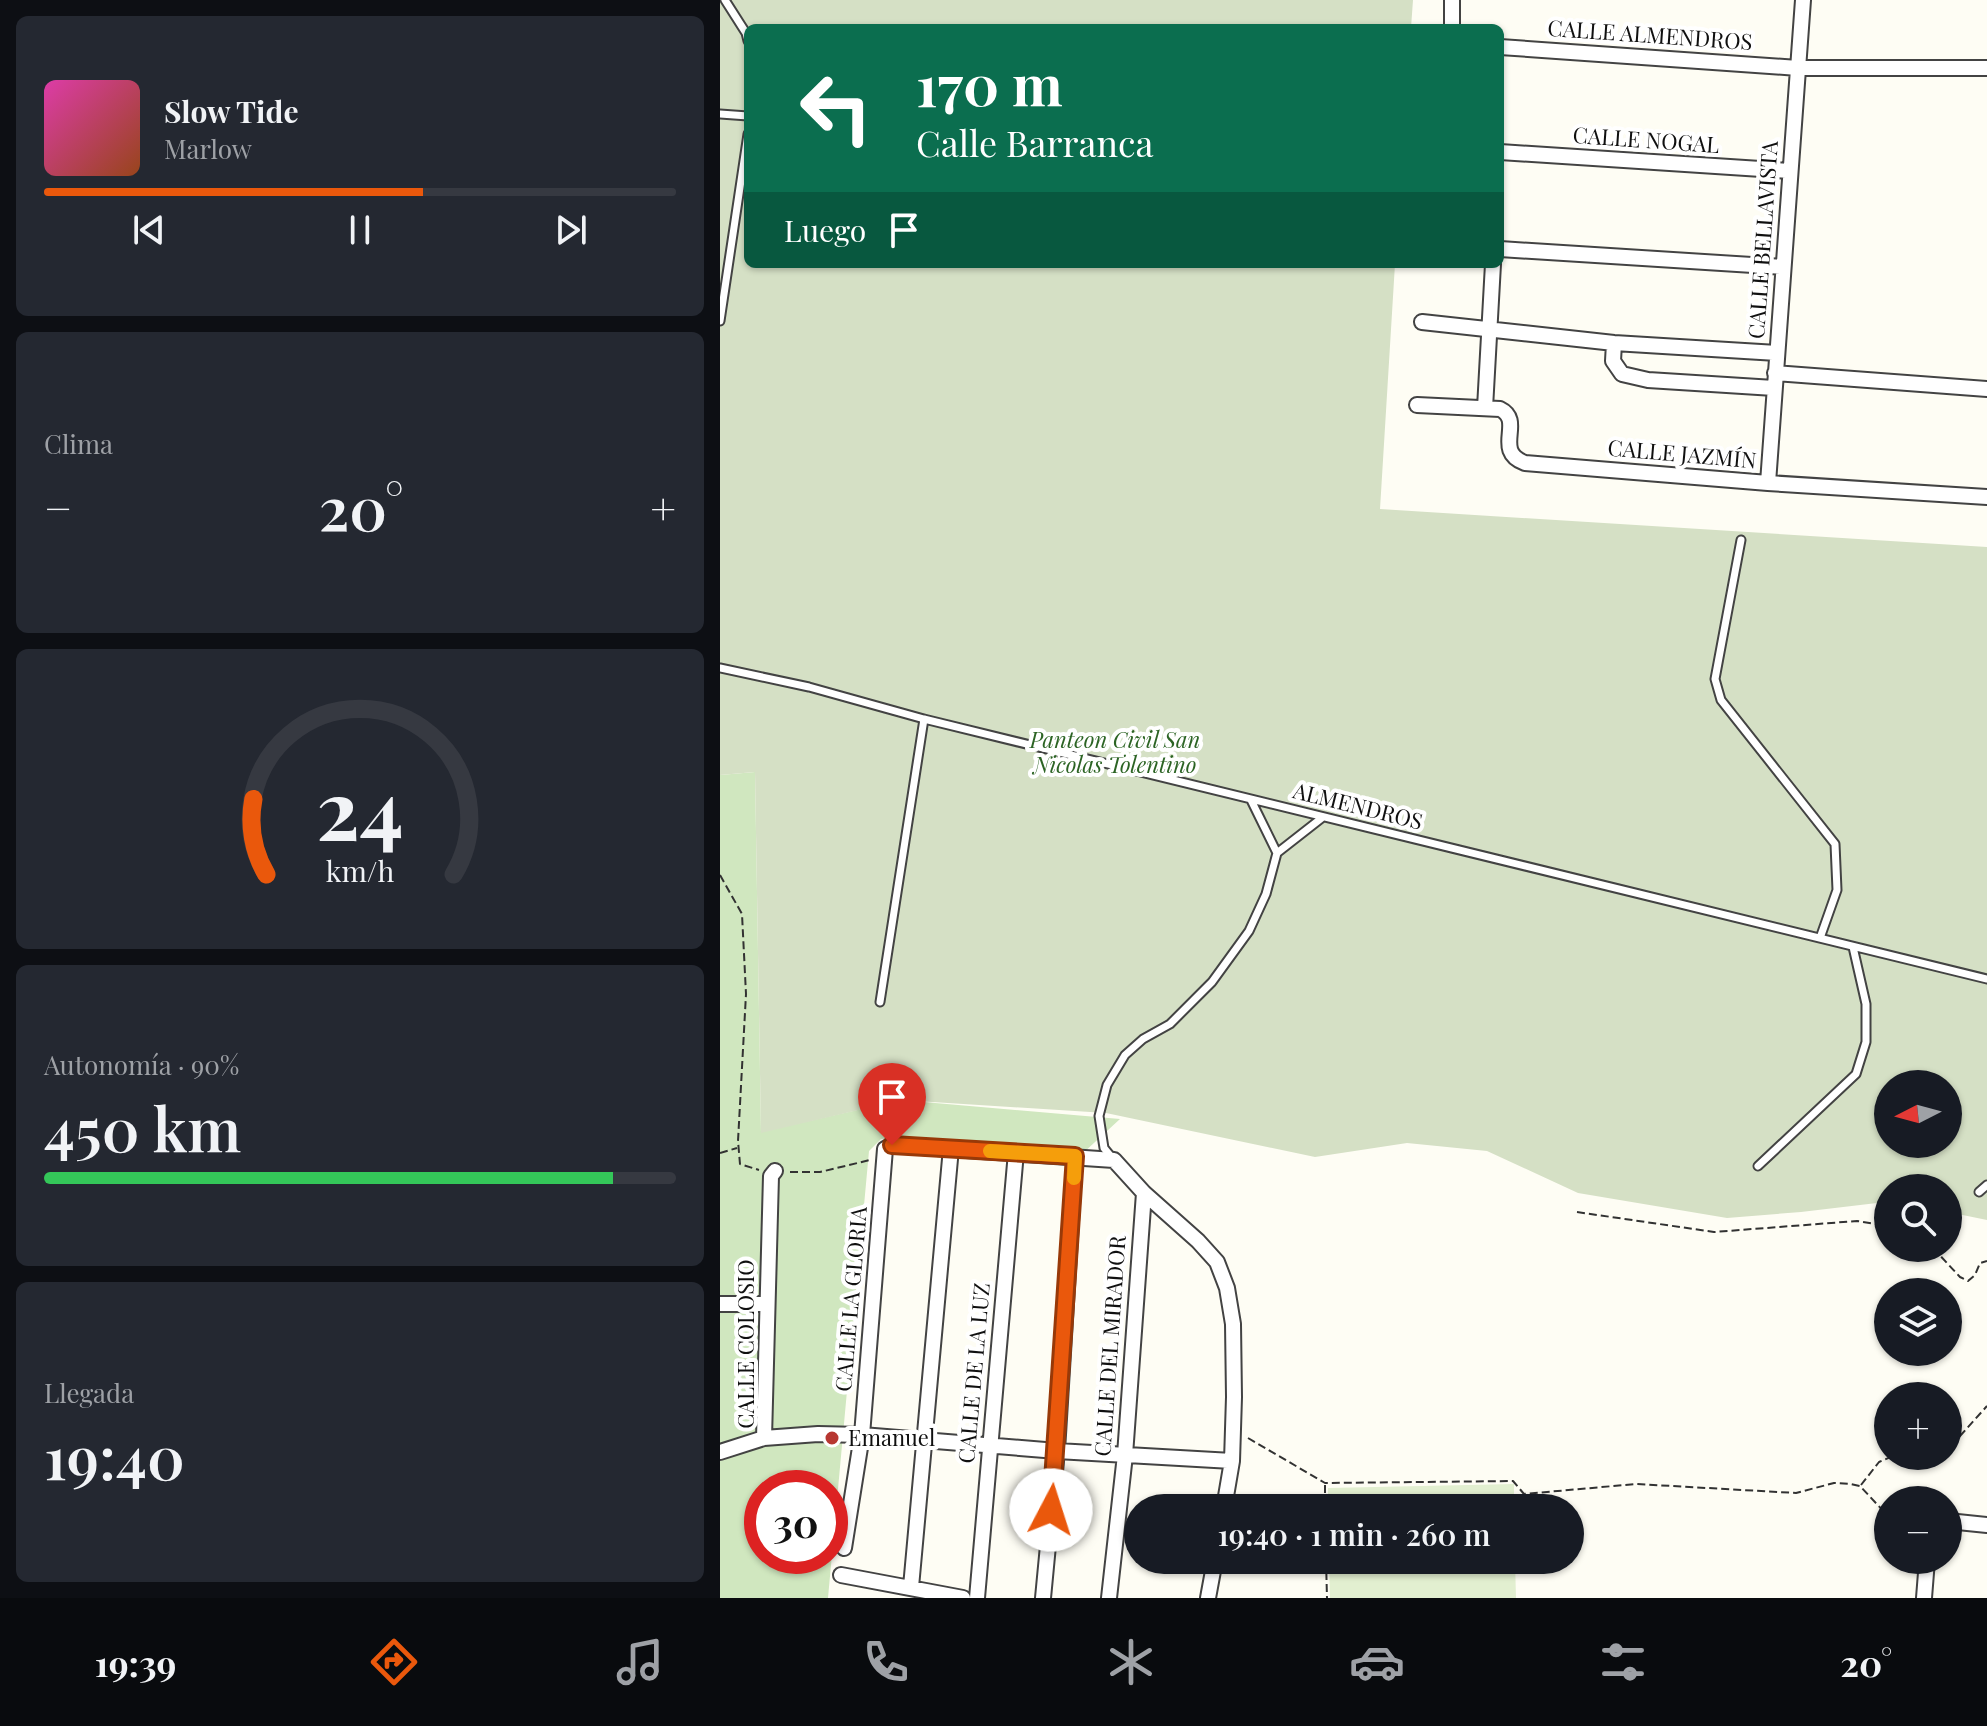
<!DOCTYPE html>
<html lang="es">
<head>
<meta charset="utf-8">
<style>
	:root { --surface:#171b24; --page:#242831; --text:#f1f3f6; --muted:#9ea1a6; --line:#363941; --accent:#ea580c }
	body { margin:0; font-family:"Playfair Display",serif; background:var(--page); color:var(--text); height:100vh; display:flex; flex-direction:column; font-size:30px; white-space:nowrap }
	* { box-sizing:border-box; margin:0 }
	p { font-size:26px; color:var(--muted) }
	.icon { flex:none; width:44px; height:44px; fill:none; stroke:currentColor; stroke-width:2; stroke-linecap:round; stroke-linejoin:round }
	.map { position:relative; flex:1; overflow:hidden }
	.panel { display:flex; flex-direction:column; gap:16px; padding:16px; background:#0d0f14; width:720px }
	.panel>* { flex:none }
	.hud { position:absolute; left:24px; top:24px; width:760px; height:244px; border-radius:12px; box-shadow:0 2px 6px #0004; background:#0b6e4f; color:#fff; overflow:hidden }
	.needle { width:52px; rotate:264deg }
	.controls { position:absolute; left:1154px; top:1070px; display:grid; gap:16px }
	.controls a { display:grid; place-items:center; width:88px; height:88px; border-radius:50%; background:var(--surface); box-shadow:0 2px 6px #0004; font-size:40px }
	.speed { position:absolute; left:24px; top:1470px; display:flex; gap:16px; font-size:40px; font-weight:700; text-align:center }
	.speed>* { display:grid; place-content:center; width:104px; height:104px; border-radius:50%; background:var(--surface); box-shadow:0 2px 6px #0004; line-height:1 }
	.speed .limit { border:12px solid #d22; background:#fff; color:#111 }
	.pin { position:absolute; display:grid; place-items:center; width:68px; height:68px; color:#fff; margin:-82px -34px; border-radius:50% 50% 50% 0; rotate:-45deg; box-shadow:0 0 8px #0007 }
	.pin .icon { rotate:45deg }
	.me { position:absolute; width:88px; margin:-44px; rotate:5deg; stroke-linejoin:round; filter:drop-shadow(0 0 6px #0008) }
	.turn { display:flex; align-items:center; gap:28px; height:168px; padding:0 40px; font-size:36px }
	.turn .icon { width:104px; height:104px; stroke-width:2.5 }
	.turn b { display:block; font-size:56px; line-height:68px }
	.then { display:flex; align-items:center; height:76px; padding:0 40px; background:#0003; gap:16px; font-size:30px }
	.big { font-size:60px; font-weight:600; line-height:1.1 }
	.panel .tile { flex:1; display:flex; flex-direction:column; justify-content:center; gap:12px; min-width:0; padding:0 28px; border-radius:12px; background:var(--page) }
	.panel .dial { align-items:center; gap:0 }
	.dial svg { height:208px; overflow:visible; fill:none; stroke:var(--line); stroke-width:7; stroke-linecap:round; text-anchor:middle }
	.dial text { fill:var(--text); stroke:none }
	.song { display:flex; align-items:center; gap:24px }
	.cover { width:96px; height:96px; border-radius:12px; background:linear-gradient(135deg,hsl(320 70% 55%),hsl(20 70% 35%)) }
	.played { height:8px; border-radius:4px; background:linear-gradient(90deg,var(--accent) 60%,var(--line) 60%) }
	.keys { display:flex; justify-content:space-around; direction:ltr }
	.heat { display:flex; justify-content:space-between; align-items:center; font-size:44px; direction:ltr }
	.charge { height:12px; border-radius:6px; background:linear-gradient(90deg,#34c759 90%,var(--line) 0) }
	.trip { position:absolute; left:404px; top:1494px; width:460px; height:80px; border-radius:40px; background:var(--surface); box-shadow:0 2px 6px #0004; font-weight:600; line-height:80px; text-align:center }
	.tabs { display:flex; height:128px; justify-content:space-around; align-items:center; background:#090b0e; color:var(--muted) }
	.tabs .icon { width:56px; height:56px }
	.tabs .active { color:var(--accent) }
	.tabs b { font-size:36px; color:var(--text) }
	main { display:flex; flex:1; min-height:0 }
	.map>svg:first-child { display:block }
	.green { fill:#d0e7bf; fill-rule:evenodd }
	.cemetery { fill:#d5e0c5; fill-rule:evenodd }
	.pitch { fill:#e2efd0 }
	.lines { fill:none; stroke-linecap:round; stroke-linejoin:round }
	.service-casing { stroke:#434343; stroke-width:11 }
	.minor-casing { stroke:#434343; stroke-width:18 }
	.path { stroke:#323232; stroke-width:2; stroke-dasharray:8 4; stroke-linecap:butt }
	.service { stroke:#fff; stroke-width:7 }
	.minor { stroke:#fff; stroke-width:14 }
	.route-casing { stroke:#983908; stroke-width:20 }
	.route { stroke:#ea580c; stroke-width:14 }
	.slow { stroke:#f59e0b; stroke-width:14 }
	.poi-dot { fill:#b73731; stroke:#fff; stroke-width:3 }
	.labels { text-anchor:middle; stroke-width:8; stroke-linejoin:round; paint-order:stroke }
	.street-label { font-size:22px; fill:#101010; stroke:#fff }
	.park-label { font-size:22px; font-style:italic; fill:#2c6424; stroke:#fff }
	.poi-label { font-size:22px; fill:#101010; stroke:#fff; text-anchor:start }
</style>
</head>
<body>
<main>
<section class="panel">
<div class="tile">
<div class="song"><i class="cover"></i><div><b>Slow Tide</b><p>Marlow</p></div></div>
<div class="played"></div>
<div class="keys"><svg class="icon" aria-label="previous" viewBox="0 0 24 24"><path d="M18 5L8 12l10 7zM5 5v14"/></svg><svg class="icon" aria-label="pause" viewBox="0 0 24 24"><path d="M8 5v14M16 5v14"/></svg><svg class="icon" aria-label="next" viewBox="0 0 24 24"><path d="M6 5l10 7-10 7zM19 5v14"/></svg></div>
</div>
<div class="tile"><p>Clima</p>
<div class="heat"><a>−</a><b class="big">20°</b><a>+</a></div>
</div>
<div class="tile dial"><svg viewBox="0 0 100 80">
<path d="M14 69A42 42 0 1 1 86 69"/>
<path d="M14 69A42 42 0 0 1 9 40" stroke="#ea580c"/>
<text x="50" y="56" font-size="32" font-weight="700">24</text>
<text x="50" y="72" font-size="11">km/h</text>
</svg></div>
<div class="tile"><p>Autonomía · 90%</p><b class="big">450 km</b><div class="charge"></div></div>
<div class="tile"><p>Llegada</p><b class="big">19:40</b></div>
</section>
<div class="map">
<svg width="1267" height="1598" viewBox="0 0 1267 1598">
	<rect width="100%" height="100%" fill="#fefdf4"/>
	<path class="green" d="M35,772L41,1132L181,1100L400,1119L362,1154L176,1137L161,1139L149,1151L108,1598H0V775ZM42,1488H110V1556H42Z"/>
	<path class="cemetery" d="M0,0H693L691,28H28V264H675L660,509L1267,547V1220L1228,1212V1188H1168V1205L1157,1203L1081,1212L1007,1218L858,1193L767,1151L687,1143L595,1157L386,1113L181,1100L41,1133L35,772L0,775ZM1168,1084H1228V1144H1168Z"/>
	<path class="pitch" d="M794,1484V1508H608V1488Z
		M609,1560H795L796,1598H610Z"/>
	<g class="lines">
		<g class="service-casing">
			<path id="service" d="M5,0L26,33L28,41
				M0,114L28,116
				M0,321L28,134
				M1021,540L995,679L1001,700L1115,844L1117,890L1100,938
				M0,668L89,687L204,719L1267,979
				M557,853L603,817
				M160,1002L204,719
				M393,1159L384,1148L379,1116L387,1085L405,1055L423,1039L450,1024L492,982L529,931L546,894L557,853L531,800
				M1038,1166L1136,1074L1146,1042V1004L1133,947
				M1259,1192L1267,1185"/>
		</g>
		<g class="minor-casing">
			<path id="minor" d="M732,28V0
				M780,47L1078,68H1267
				M780,152L1070,171
				M780,249L1063,267
				M702,322L894,343L1057,353
				M894,343L893,361L902,374L928,380L1054,388
				M1055,373L1267,389
				M697,405L780,409C805,421 772,451 805,463L1048,483L1267,497
				M765,408L773,264
				M1048,483L1083,0
				M0,1304H47
				M44,1438L51,1176L55,1171
				M0,1452L44,1438L98,1434L142,1435L337,1451L512,1461
				M1228,1521L1267,1525
				M124,1548L142,1435L165,1149L172,1145L394,1160L424,1193L478,1241L497,1262L507,1288L513,1324L514,1397L512,1461L504,1508
				M121,1575L243,1598
				M191,1587L231,1148
				M257,1598L296,1152
				M323,1598L337,1451L355,1156
				M389,1598L405,1455L424,1193
				M488,1598L495,1560
				M1204,1598L1207,1560"/>
		</g>
		<path class="path" d="M0,875L22,914L26,994L18,1141L20,1164L39,1170
			M0,1153L17,1148
			M70,1172H100L150,1160
			M857,1212L994,1232L1137,1221L1168,1226
			M1213,1248L1240,1277L1248,1281L1255,1275L1260,1263L1267,1261
			M528,1438L605,1483L793,1481L804,1494L916,1484L1076,1493L1114,1483L1131,1484L1140,1486L1168,1516
			M1228,1439L1240,1436L1267,1406
			M605,1485V1508
			M1141,1485L1159,1462L1173,1456
			M606,1560L607,1598"/>
		<use href="#service" class="service"/>
		<use href="#minor" class="minor"/>
	</g>
	<g class="lines">
		<g class="route-casing">
			<path id="route" d="M172,1145L355,1156L331,1510"/>
		</g>
		<use href="#route" class="route"/>
		<path class="slow" d="M270,1151L355,1156L354,1178"/>
	</g>
	<circle class="poi-dot" cx="112" cy="1438" r="8"/>
	<g class="labels">
		<g class="street-label">
			<text transform="translate(930 35) rotate(4)" y="8">CALLE ALMENDROS</text>
			<text transform="translate(926 140) rotate(4)" y="8">CALLE NOGAL</text>
			<text transform="translate(1043 240) rotate(-86)" y="8">CALLE BELLAVISTA</text>
			<text transform="translate(962 454) rotate(5)" y="8">CALLE JAZMÍN</text>
			<text transform="translate(638 806) rotate(14)" y="8">ALMENDROS</text>
			<text transform="translate(131 1299) rotate(-85)" y="8">CALLE LA GLORIA</text>
			<text transform="translate(26 1344) rotate(-90)" y="8">CALLE COLOSIO</text>
			<text transform="translate(390 1346) rotate(-86)" y="8">CALLE DEL MIRADOR</text>
			<text transform="translate(254 1373) rotate(-85)" y="8">CALLE DE LA LUZ</text>
		</g>
		<g class="park-label">
			<text x="395" y="748">Panteon Civil San<tspan x="395" dy="25">Nicolas Tolentino</tspan></text>
		</g>
		<g class="poi-label">
			<text x="128" y="1446">Emanuel</text>
		</g>
	</g>
</svg>
<div class="controls">
<a><svg class="needle" viewBox="-14 -14 28 28"><path d="M0-13l5 13h-10z" fill="#e53935"/><path d="M0 13l5-13h-10z" fill="#9ea1a6"/></svg></a>
<a><svg class="icon" aria-label="search" viewBox="0 0 24 24"><circle cx="10" cy="10" r="6"/><path d="M15 15l6 6"/></svg></a>
<a><svg class="icon" aria-label="layers" viewBox="0 0 24 24"><path d="M12 4l9 5-9 5-9-5zM3 14l9 5 9-5"/></svg></a>
<a>+</a>
<a>−</a>
</div>
<div class="speed"><div class="limit">30</div></div>
<div class="pin" style="left:172px;top:1145px;background:#d93025"><svg class="icon" aria-label="arrive" viewBox="0 0 24 24"><path d="M6 21V4h12l-3 4 3 4H6"/></svg></div>
<svg class="me" style="left:331px;top:1510px" viewBox="-20 -20 40 40"><circle r="19" fill="#fff"/><path d="M0-13L10 11 0 6-10 11z" fill="#ea580c"/></svg>
<div class="trip">19:40 · 1 min · 260 m</div>
<div class="hud">
<div class="turn"><svg class="icon" aria-label="left" viewBox="0 0 24 24"><path d="M17 20v-9H6M10 6l-5 5 5 5"/></svg><div><b>170 m</b>Calle Barranca</div></div>
<div class="then">Luego<svg class="icon" aria-label="arrive" viewBox="0 0 24 24"><path d="M6 21V4h12l-3 4 3 4H6"/></svg></div>
</div>
</div>
</main>
<nav class="tabs">
<b>19:39</b>
<svg class="icon active" aria-label="directions" viewBox="0 0 24 24"><path d="M12 3l9 9-9 9-9-9zM9 14v-3h6M13 9l2 2-2 2"/></svg>
<svg class="icon" aria-label="music" viewBox="0 0 24 24"><path d="M9 18V5l10-2v13"/><circle cx="6" cy="18" r="3"/><circle cx="16" cy="16" r="3"/></svg>
<svg class="icon" aria-label="phone" viewBox="0 0 24 24"><path d="M5 4h4l2 5-3 2q2 4 5 5l2-3 5 2v4C11 20 4 13 5 4z"/></svg>
<svg class="icon" aria-label="climate" viewBox="0 0 24 24"><path d="M12 3v18M4 7l16 10M4 17L20 7"/></svg>
<svg class="icon" aria-label="car" viewBox="0 0 24 24"><path d="M5 17H2v-5l4-1 3-4h7l3 4 3 1v5h-3M9 17h6M6 11h13"/><circle cx="7" cy="17" r="2"/><circle cx="17" cy="17" r="2"/></svg>
<svg class="icon" aria-label="filters" viewBox="0 0 24 24"><path d="M4 7h16M4 17h16"/><circle cx="9" cy="7" r="2"/><circle cx="15" cy="17" r="2"/></svg>
<b>20°</b>
</nav>
</body>
</html>
